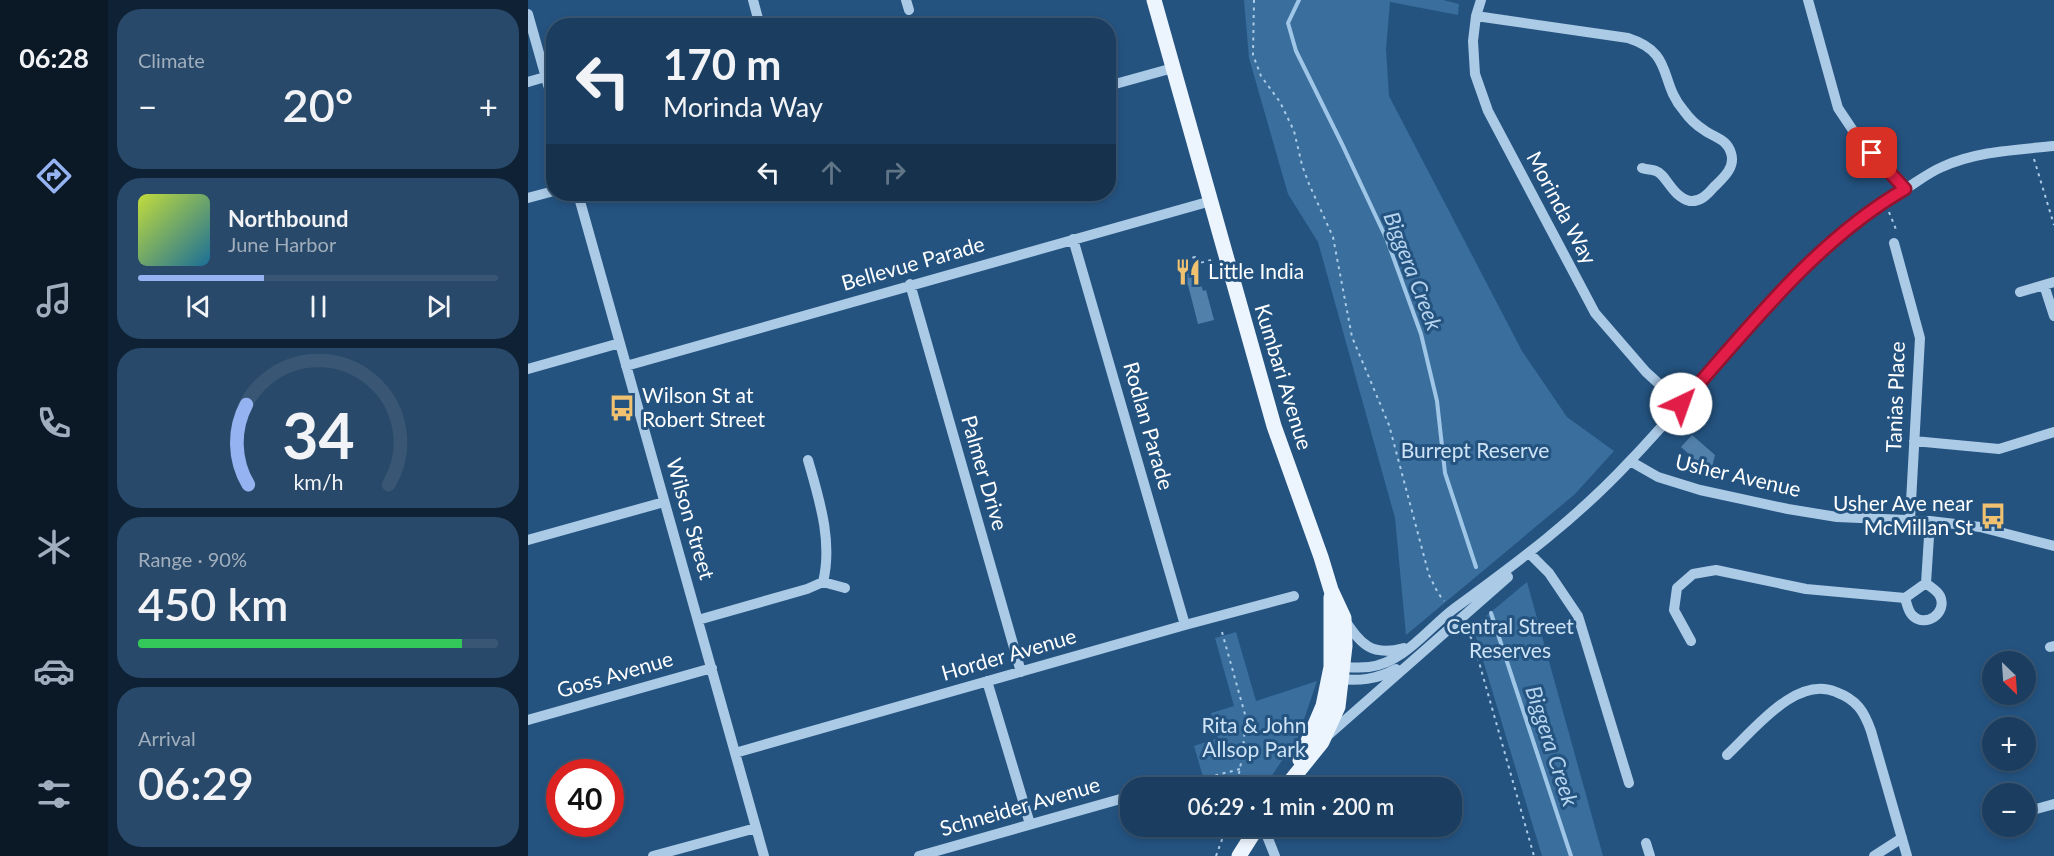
<!DOCTYPE html>
<html lang="en">
<head>
<meta charset="utf-8">
<style>
	:root { --surface:#1b3e60; --page:#284969; --text:#f1f3f6; --muted:#a0aebd; --line:#395775; --accent:#95b2f1 }
	body { margin:0; font-family:Lato,sans-serif; background:var(--page); color:var(--text); height:100vh; display:flex; flex-direction:column; font-size:22px; white-space:nowrap }
	* { box-sizing:border-box; margin:0 }
	p { font-size:20px; color:var(--muted) }
	.icon { flex:none; width:33px; height:33px; fill:none; stroke:currentColor; stroke-width:2; stroke-linecap:round; stroke-linejoin:round }
	.map { position:relative; flex:1; overflow:hidden }
	.details { display:flex; flex-direction:column; gap:9px; padding:9px; background:#0f2235; width:420px }
	.details>* { flex:none }
	.guide { position:absolute; left:18px; top:18px; width:570px; height:183px; border-radius:24px; box-shadow:0 3px 9px #0003,0 0 0 2px var(--line); background:#1b3e60; color:var(--text); overflow:hidden }
	.needle { width:39px; rotate:155deg }
	.tools { position:absolute; left:1454px; top:651px; display:grid; gap:12px }
	.tools a { display:grid; place-items:center; width:54px; height:54px; border-radius:50%; background:var(--surface); box-shadow:0 3px 9px #0003,0 0 0 2px var(--line); font-size:30px }
	.speed { position:absolute; left:18px; top:759px; display:flex; gap:12px; font-size:30px; font-weight:700; text-align:center }
	.speed>* { display:grid; place-content:center; width:78px; height:78px; border-radius:50%; background:var(--surface); box-shadow:0 3px 9px #0003,0 0 0 2px var(--line); line-height:1 }
	.speed .limit { border:9px solid #d22; background:#fff; color:#111 }
	.pin { position:absolute; display:grid; place-items:center; width:51px; height:51px; color:#fff; margin:-26px; border-radius:12px; box-shadow:0 3px 9px #0006 }
	.me { position:absolute; width:66px; margin:-33px; rotate:42deg; stroke-linejoin:round; filter:drop-shadow(0 0 4px #0008) }
	.turn { display:flex; align-items:center; gap:21px; height:126px; padding:0 18px; font-size:27px }
	.turn .icon { width:78px; height:78px; stroke-width:2.5 }
	.turn b { display:block; font-size:42px; line-height:51px }
	.lanes { display:flex; align-items:center; height:57px; padding:0 18px; background:#0003; justify-content:center; gap:30px; direction:ltr }
	.lanes .off { opacity:.35 }
	.big { font-size:45px; font-weight:600; line-height:1.1 }
	.details .card { flex:1; display:flex; flex-direction:column; justify-content:center; gap:9px; min-width:0; padding:0 21px; border-radius:24px; background:var(--page) }
	.details .dial { align-items:center; gap:0 }
	.dial svg { height:156px; overflow:visible; fill:none; stroke:var(--line); stroke-width:7; stroke-linecap:round; text-anchor:middle }
	.dial text { fill:var(--text); stroke:none }
	.song { display:flex; align-items:center; gap:18px }
	.cover { width:72px; height:72px; border-radius:9px; background:linear-gradient(135deg,hsl(70 70% 55%),hsl(200 70% 35%)) }
	.played { height:6px; border-radius:3px; background:linear-gradient(90deg,var(--accent) 35%,var(--line) 35%) }
	.keys { display:flex; justify-content:space-around; direction:ltr }
	.heat { display:flex; justify-content:space-between; align-items:center; font-size:33px; direction:ltr }
	.charge { height:9px; border-radius:4px; background:linear-gradient(90deg,#34c759 90%,var(--line) 0) }
	.trip { position:absolute; left:592px; top:777px; width:342px; height:60px; border-radius:24px; background:var(--surface); box-shadow:0 3px 9px #0003,0 0 0 2px var(--line); font-weight:600; line-height:60px; text-align:center }
	main { display:flex; flex:1; min-height:0 }
	.dock { display:flex; flex-direction:column; width:108px; justify-content:space-around; align-items:center; background:#0b1926; color:var(--muted) }
	.dock .icon { width:42px; height:42px }
	.dock .active { color:var(--accent) }
	.dock b { font-size:27px; color:var(--text) }
	.map>svg:first-child { display:block }
	.green { fill:#396e9d }
	.lines { fill:none; stroke-linecap:round; stroke-linejoin:round }
	.stream { stroke:#9fc6e7; stroke-width:4 }
	.building { fill:#5180aa }
	.path { stroke:#abcae6; stroke-width:2; stroke-dasharray:3 4.5; stroke-linecap:butt }
	.minor { stroke:#abcae6; stroke-width:10 }
	.major { stroke:#ecf4fd; stroke-width:15 }
	.route-casing { stroke:#92132f; stroke-width:15 }
	.route { stroke:#e11d48; stroke-width:10 }
	.labels { text-anchor:middle; stroke-width:6; stroke-linejoin:round; paint-order:stroke }
	.street-label { font-size:21px; fill:#fff; stroke:#245380 }
	.poi-label { font-size:21px; fill:#fff; stroke:#245380; text-anchor:start }
	.park-label { font-size:21px; fill:#cee3f5; stroke:#245380 }
	.water-label { font-size:22px; font-style:italic; fill:#b6d4ee; stroke:#245380 }
</style>
</head>
<body>
<main>
<nav class="dock">
<b>06:28</b>
<svg class="icon active" aria-label="directions" viewBox="0 0 24 24"><path d="M12 3l9 9-9 9-9-9zM9 14v-3h6M13 9l2 2-2 2"/></svg>
<svg class="icon" aria-label="music" viewBox="0 0 24 24"><path d="M9 18V5l10-2v13"/><circle cx="6" cy="18" r="3"/><circle cx="16" cy="16" r="3"/></svg>
<svg class="icon" aria-label="phone" viewBox="0 0 24 24"><path d="M5 4h4l2 5-3 2q2 4 5 5l2-3 5 2v4C11 20 4 13 5 4z"/></svg>
<svg class="icon" aria-label="climate" viewBox="0 0 24 24"><path d="M12 3v18M4 7l16 10M4 17L20 7"/></svg>
<svg class="icon" aria-label="car" viewBox="0 0 24 24"><path d="M5 17H2v-5l4-1 3-4h7l3 4 3 1v5h-3M9 17h6M6 11h13"/><circle cx="7" cy="17" r="2"/><circle cx="17" cy="17" r="2"/></svg>
<svg class="icon" aria-label="filters" viewBox="0 0 24 24"><path d="M4 7h16M4 17h16"/><circle cx="9" cy="7" r="2"/><circle cx="15" cy="17" r="2"/></svg>
</nav>
<section class="details">
<div class="card"><p>Climate</p>
<div class="heat"><a>−</a><b class="big">20°</b><a>+</a></div>
</div>
<div class="card">
<div class="song"><i class="cover"></i><div><b>Northbound</b><p>June Harbor</p></div></div>
<div class="played"></div>
<div class="keys"><svg class="icon" aria-label="previous" viewBox="0 0 24 24"><path d="M18 5L8 12l10 7zM5 5v14"/></svg><svg class="icon" aria-label="pause" viewBox="0 0 24 24"><path d="M8 5v14M16 5v14"/></svg><svg class="icon" aria-label="next" viewBox="0 0 24 24"><path d="M6 5l10 7-10 7zM19 5v14"/></svg></div>
</div>
<div class="card dial"><svg viewBox="0 0 100 80">
<path d="M14 69A42 42 0 1 1 86 69"/>
<path d="M14 69A42 42 0 0 1 13 28" stroke="#95b2f1"/>
<text x="50" y="56" font-size="32" font-weight="700">34</text>
<text x="50" y="72" font-size="11">km/h</text>
</svg></div>
<div class="card"><p>Range · 90%</p><b class="big">450 km</b><div class="charge"></div></div>
<div class="card"><p>Arrival</p><b class="big">06:29</b></div>
</section>
<div class="map">
<svg width="1526" height="856" viewBox="0 0 1526 856">
	<rect width="100%" height="100%" fill="#245380"/>
	<path class="green" d="M716,0H915L931,4L930,15L862,2L858,49L861,96L994,351L1039,417L1086,451L1047,494L878,635L867,518L790,242L760,194L721,58Z
		M999,582L1075,856H1014L945,627Z
		M708,632L728,701L789,681L770,737L736,787H678L666,746L690,738L683,713L706,706L687,638Z"/>
	<g class="lines">
		<path class="stream" d="M771,0L760,23L768,51L814,144L859,240L893,334L909,401L917,473L948,567
			M963,613L1043,856"/>
	</g>
	<path class="building" d="M666,263L675,291L678,290L686,320L670,324L660,285L656,286L650,268Z
		M1164,435L1187,455L1184,467L1172,464L1153,447Z"/>
	<g class="lines">
		<path class="path" d="M726,0L725,55L733,76L752,102L766,131L774,165L781,184L805,237L824,337L861,425L901,575L910,593L916,601
			M1506,159L1526,225
			M1361,212L1369,232
			M650,262L667,257L668,264L683,260
			M938,630L945,641L1006,856
			M694,632L718,718L714,758L708,788
			M651,785L712,769
			M688,856L699,826"/>
		<path class="minor" d="M225,0L232,26
			M378,0L381,10
			M953,0L948,16L945,41L947,74L960,111L1067,313L1118,372L1153,404
			M1280,0L1310,108L1332,141L1377,189
			M0,14L26,106
			M948,16L1100,38C1147,53 1130,81 1156,111C1161,118 1168,125 1176,130C1187,138 1199,139 1203,153C1208,168 1194,179 1185,188C1179,195 1172,202 1162,201C1144,197 1138,174 1128,171C1123,169 1119,170 1114,168
			M0,82L17,77
			M580,86L645,68
			M50,194L236,856
			M0,198L26,191
			M545,239L657,625
			M1366,243L1392,338L1382,520
			M382,284L493,672
			M1516,285L1526,316
			M1492,292L1526,282
			M98,366L683,201
			M0,369L92,343
			M1386,441L1471,449L1526,432
			M280,460C291,499 305,541 295,582
			M1102,461L1130,477L1172,490L1260,509L1309,517L1402,521L1452,527L1526,546
			M0,540L136,502
			M1002,554L1021,573L1050,616L1101,783
			M1398,583L1402,521
			M1377,598C1379,604 1380,611 1384,615C1397,629 1420,613 1412,596C1409,590 1402,587 1398,583
			M816,619C833,644 843,657 876,648
			M170,620L279,589L295,582L317,588
			M1163,641L1146,610L1149,588L1165,574L1188,570L1278,589L1377,598L1398,583
			M1522,647L1526,646
			M809,667C819,667 831,668 841,667C876,663 900,628 927,608C990,562 1048,519 1102,461C1191,368 1267,256 1379,188C1390,181 1402,172 1414,167C1449,151 1488,150 1526,146
			M808,679C831,681 848,680 868,669
			M459,681L502,824
			M0,720L184,668
			M798,737L980,577
			M207,753L657,625L766,596
			M1199,755C1226,730 1268,675 1308,692C1329,700 1336,711 1343,731L1379,856
			M1497,812L1526,804
			M735,826L747,856
			M1118,843L1122,856
			M125,856L228,828
			M391,856L603,796
			M1346,856L1374,838"/>
		<path class="major" d="M626,0L746,426L793,557L803,590L816,618L817,646L810,707L794,742L757,788
			M772,760L795,706L803,667V597
			M711,856L730,826"/>
	</g>
	<g class="lines">
		<g class="route-casing">
			<path id="route" d="M1153,404C1221,328 1287,241 1377,189L1344,153"/>
		</g>
		<use href="#route" class="route"/>
	</g>
	<defs>
		<g id="restaurant-bare" transform="scale(2.07)"><path d="M-5-6h1v4h1v-4h1v4h1v-4h1v5L-1.5 .5V6h-2V.5L-5-1ZM5-6V6H3V1.5H1.5Q1.5-4 5-6Z" fill="#f0c16f" stroke="#245380" stroke-width="2.5" paint-order="stroke"/></g>
		<g id="bus-bare" transform="scale(2.07)"><path d="M-5-6H5V4H4V6H2V4H-2V6H-4V4H-5ZM-3.5-4V0h7V-4ZM-3.5 1.2v1.5H-2V1.2ZM2 1.2v1.5H3.5V1.2Z" fill="#f0c16f" stroke="#245380" stroke-width="2.5" paint-order="stroke"/></g>
	</defs>
	<g fill-rule="evenodd">
		<use href="#restaurant-bare" x="660" y="272"/>
		<use href="#bus-bare" x="94" y="408"/>
		<use href="#bus-bare" x="1465" y="516"/>
	</g>
	<g class="labels">
		<g class="street-label">
			<text transform="translate(1033 208) rotate(62)" y="7">Morinda Way</text>
			<text transform="translate(385 264) rotate(-16)" y="7">Bellevue Parade</text>
			<text transform="translate(755 377) rotate(73)" y="7">Kumbari Avenue</text>
			<text transform="translate(1368 397) rotate(-88)" y="7">Tanias Place</text>
			<text transform="translate(620 426) rotate(74)" y="7">Rodlan Parade</text>
			<text transform="translate(456 473) rotate(74)" y="7">Palmer Drive</text>
			<text transform="translate(1210 476) rotate(13)" y="7">Usher Avenue</text>
			<text transform="translate(162 519) rotate(74)" y="7">Wilson Street</text>
			<text transform="translate(481 655) rotate(-16)" y="7">Horder Avenue</text>
			<text transform="translate(87 675) rotate(-16)" y="7">Goss Avenue</text>
			<text transform="translate(492 807) rotate(-16)" y="7">Schneider Avenue</text>
		</g>
		<g class="poi-label">
			<text x="680" y="279">Little India</text>
			<text x="114" y="403">Wilson St at<tspan x="114" dy="24">Robert Street</tspan></text>
			<text x="1445" y="511" text-anchor="end">Usher Ave near<tspan x="1445" dy="24">McMillan St</tspan></text>
		</g>
		<g class="park-label">
			<text x="947" y="458">Burrept Reserve</text>
			<text x="982" y="634">Central Street<tspan x="982" dy="24">Reserves</tspan></text>
			<text x="726" y="733">Rita &amp; John<tspan x="726" dy="24">Allsop Park</tspan></text>
		</g>
		<g class="water-label">
			<text transform="translate(885 271) rotate(69)" y="8">Biggera Creek</text>
			<text transform="translate(1024 746) rotate(72)" y="8">Biggera Creek</text>
		</g>
	</g>
</svg>
<div class="tools">
<a><svg class="needle" viewBox="-14 -14 28 28"><path d="M0-13l5 13h-10z" fill="#e53935"/><path d="M0 13l5-13h-10z" fill="#a0aebd"/></svg></a>
<a>+</a>
<a>−</a>
</div>
<div class="speed"><div class="limit">40</div></div>
<div class="pin" style="left:1344px;top:153px;background:#d93025"><svg class="icon" aria-label="arrive" viewBox="0 0 24 24"><path d="M6 21V4h12l-3 4 3 4H6"/></svg></div>
<svg class="me" style="left:1153px;top:404px" viewBox="-20 -20 40 40"><circle r="19" fill="#fff"/><path d="M0-13L10 11 0 6-10 11z" fill="#e11d48"/></svg>
<div class="trip">06:29 · 1 min · 200 m</div>
<div class="guide">
<div class="turn"><svg class="icon" aria-label="left" viewBox="0 0 24 24"><path d="M17 20v-9H6M10 6l-5 5 5 5"/></svg><div><b>170 m</b>Morinda Way</div></div>
<div class="lanes"><svg class="icon" aria-label="left" viewBox="0 0 24 24"><path d="M17 20v-9H6M10 6l-5 5 5 5"/></svg><svg class="icon off" aria-label="ahead" viewBox="0 0 24 24"><path d="M12 20V5M6 11l6-6 6 6"/></svg><svg class="icon off" aria-label="right" viewBox="0 0 24 24"><path d="M7 20v-9h11M14 6l5 5-5 5"/></svg></div>
</div>
</div>
</main>
</body>
</html>
